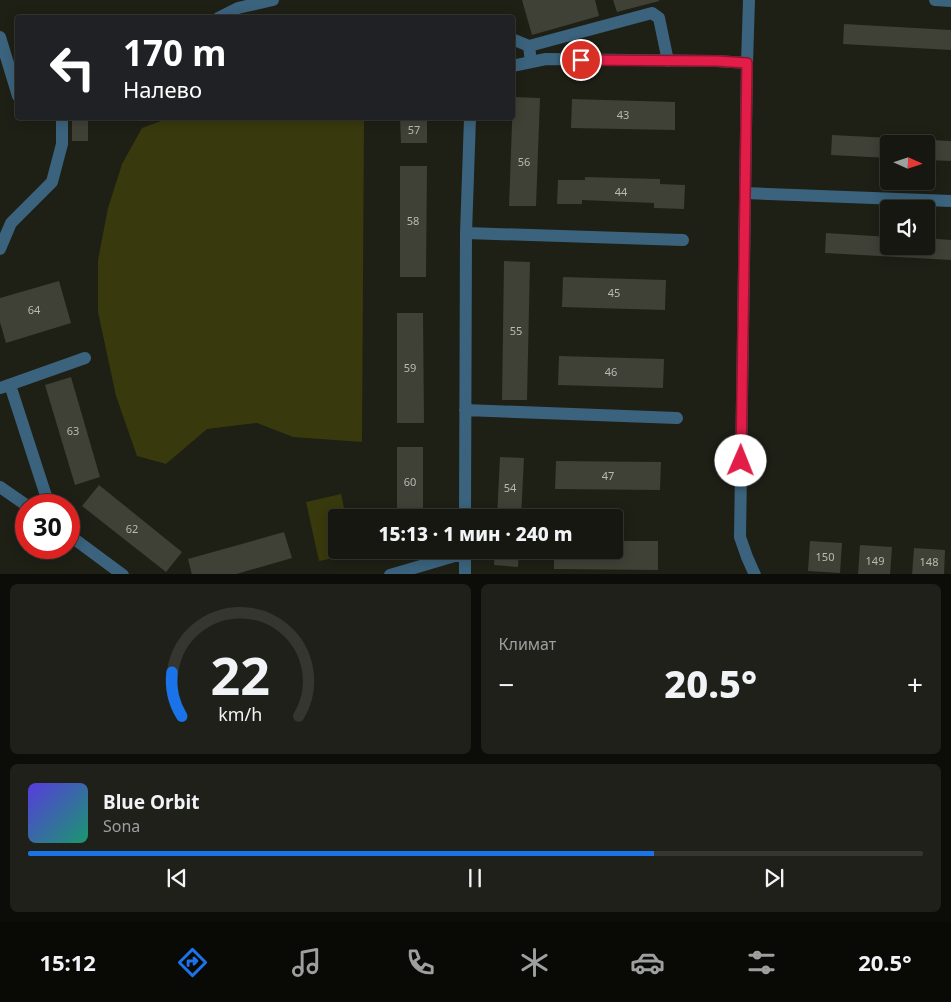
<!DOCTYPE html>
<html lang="ru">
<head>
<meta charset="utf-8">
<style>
	:root { --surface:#161710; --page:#1f2019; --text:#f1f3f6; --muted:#9e9f9f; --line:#353630; --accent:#1a73e8 }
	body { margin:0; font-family:"Noto Sans",sans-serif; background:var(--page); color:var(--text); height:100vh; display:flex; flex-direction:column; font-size:19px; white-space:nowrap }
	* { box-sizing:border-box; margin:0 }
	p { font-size:16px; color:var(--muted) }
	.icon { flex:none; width:28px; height:28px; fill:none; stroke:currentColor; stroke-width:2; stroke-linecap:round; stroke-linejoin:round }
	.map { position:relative; height:574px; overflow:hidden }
	.panel { display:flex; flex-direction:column; gap:10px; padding:10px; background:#0c0d09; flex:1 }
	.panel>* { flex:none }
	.hud { position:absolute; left:15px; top:15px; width:500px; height:105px; border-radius:5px; box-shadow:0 2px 12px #0003,0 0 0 1px var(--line); background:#202124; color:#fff; overflow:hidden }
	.needle { width:32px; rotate:93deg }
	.tools { position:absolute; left:880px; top:135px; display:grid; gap:10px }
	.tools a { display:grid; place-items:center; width:55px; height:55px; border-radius:5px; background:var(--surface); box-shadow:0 2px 12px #0003,0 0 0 1px var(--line); font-size:25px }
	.speed { position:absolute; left:15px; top:494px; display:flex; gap:10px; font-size:25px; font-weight:700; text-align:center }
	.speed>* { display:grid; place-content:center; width:65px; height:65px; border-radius:50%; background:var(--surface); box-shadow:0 2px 12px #0003,0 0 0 1px var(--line); line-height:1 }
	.speed .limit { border:8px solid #d22; background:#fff; color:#111 }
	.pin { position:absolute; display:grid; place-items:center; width:42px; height:42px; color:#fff; margin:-21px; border:2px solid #fff; border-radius:50%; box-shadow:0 1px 5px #0007 }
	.me { position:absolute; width:55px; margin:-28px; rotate:1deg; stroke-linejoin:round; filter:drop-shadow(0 0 4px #0008) }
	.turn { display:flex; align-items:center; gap:18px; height:105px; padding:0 25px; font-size:22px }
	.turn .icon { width:65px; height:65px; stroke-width:2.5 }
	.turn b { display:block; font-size:35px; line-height:42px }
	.big { font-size:38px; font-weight:800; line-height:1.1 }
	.panel .tile { flex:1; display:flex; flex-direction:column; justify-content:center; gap:8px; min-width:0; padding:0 18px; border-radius:8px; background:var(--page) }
	.panel .dial { align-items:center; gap:0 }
	.dial svg { height:130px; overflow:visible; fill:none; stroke:var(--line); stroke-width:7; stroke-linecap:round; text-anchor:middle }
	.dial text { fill:var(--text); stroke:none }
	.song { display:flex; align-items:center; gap:15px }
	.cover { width:60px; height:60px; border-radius:8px; background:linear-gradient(135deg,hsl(250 70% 55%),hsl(160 70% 35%)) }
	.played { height:5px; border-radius:2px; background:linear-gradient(90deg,var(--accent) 70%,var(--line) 70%) }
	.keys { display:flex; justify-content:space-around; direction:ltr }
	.heat { display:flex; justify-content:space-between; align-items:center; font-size:28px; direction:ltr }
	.panel .tiles { flex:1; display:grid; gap:10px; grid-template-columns:1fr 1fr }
	.tile:last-child { grid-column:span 2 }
	.trip { position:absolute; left:328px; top:509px; width:295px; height:50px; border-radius:5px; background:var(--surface); box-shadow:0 2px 12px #0003,0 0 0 1px var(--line); font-weight:800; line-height:50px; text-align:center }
	.menu { display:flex; height:80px; justify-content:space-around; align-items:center; background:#090906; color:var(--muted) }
	.menu .icon { width:35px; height:35px }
	.menu .active { color:var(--accent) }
	.menu b { font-size:22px; color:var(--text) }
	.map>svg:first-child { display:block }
	.green { fill:#39390e }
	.building { fill:#3f4036 }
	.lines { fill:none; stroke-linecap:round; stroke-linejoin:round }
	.minor { stroke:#3b637d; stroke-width:12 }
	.route-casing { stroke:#92132f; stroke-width:12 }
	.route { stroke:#e11d48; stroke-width:9 }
	.labels { text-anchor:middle; stroke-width:5; stroke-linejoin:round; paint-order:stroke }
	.number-label { font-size:11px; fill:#b9bab2 }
</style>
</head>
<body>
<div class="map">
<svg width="951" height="575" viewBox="0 0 951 575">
	<rect width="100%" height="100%" fill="#1e1f15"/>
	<path class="green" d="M169,118H364L362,442L293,437L257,423L207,429L166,464L137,456L116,396L98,312V260L108,208L122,164L142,128Z
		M341,494L346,517L336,518V550H353L354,554L319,561L306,502Z"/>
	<path class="building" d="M522,0H595L599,16L532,35Z
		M613,0H659V1L617,12Z
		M844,24L951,30V50L843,44Z
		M513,97L540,98L536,206H509Z
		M572,99L675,102V130L571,128Z
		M72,118H88V141H72Z
		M400,118H427V143H401Z
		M832,135L951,141V161L926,160V144H889V158L831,155Z
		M400,166H427L426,277H400Z
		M585,177L660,179V184L685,185L684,209L654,208V203L582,200V204H557L558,180H585Z
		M826,233L889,237V246H926V238L951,240V260L825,253Z
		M504,261L530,262L527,400H502Z
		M563,277L666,280L665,310L562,307Z
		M59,281L71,323L6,343L0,322V298Z
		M397,313H423L424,423H397Z
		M559,356L664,359L663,388L558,385Z
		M71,377L100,477L75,485L45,385Z
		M397,447H423V518H397Z
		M500,457L524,458L521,518H497Z
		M556,461L661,462L660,490L555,489Z
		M99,485L182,552L166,572L82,506Z
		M284,532L292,558L233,575H192L188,559Z
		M614,541H658V570L554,569V550H614Z
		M810,541L842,543L840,573L808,571Z
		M860,545L892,547L890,575H858Z
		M914,548L945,550L944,575H912Z
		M397,550H423V557H397Z
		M495,550H519L518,567L494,565Z"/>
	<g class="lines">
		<path class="minor" d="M749,0L747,63L740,537L747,557L755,575
			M935,0L951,1
			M218,18L238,8L273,0
			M0,37L18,96
			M512,39L529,46
			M531,62L529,46L652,13L659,18L668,61
			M512,66L546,59L717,61L747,63
			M745,193L951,201
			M466,233L683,240
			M0,249L11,223L52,182L62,144V118
			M10,385L49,505
			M0,388L85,358
			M465,410L677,418
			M0,487L26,505
			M465,518L466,233L470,118
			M69,535L123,575
			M465,550V575
			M390,575L465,553"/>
	</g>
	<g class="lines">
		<g class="route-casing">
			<path id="route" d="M581,60L717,61L747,63L741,461"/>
		</g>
		<use href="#route" class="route"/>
	</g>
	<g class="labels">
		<g class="number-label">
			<text x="623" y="119">43</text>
			<text x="414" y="134">57</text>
			<text x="524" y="166">56</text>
			<text x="621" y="196">44</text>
			<text x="413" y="225">58</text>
			<text x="614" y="297">45</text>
			<text x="34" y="314">64</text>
			<text x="516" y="335">55</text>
			<text x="410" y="372">59</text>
			<text x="611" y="376">46</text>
			<text x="73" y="435">63</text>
			<text x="608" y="480">47</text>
			<text x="410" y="486">60</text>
			<text x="510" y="492">54</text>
			<text x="132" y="533">62</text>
			<text x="825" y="561">150</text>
			<text x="875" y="565">149</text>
			<text x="929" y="566">148</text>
		</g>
	</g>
</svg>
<div class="tools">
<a><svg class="needle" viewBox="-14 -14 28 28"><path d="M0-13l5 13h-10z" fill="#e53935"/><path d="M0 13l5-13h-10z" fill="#9e9f9f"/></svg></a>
<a><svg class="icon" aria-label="sound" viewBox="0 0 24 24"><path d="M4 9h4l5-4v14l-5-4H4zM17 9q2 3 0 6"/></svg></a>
</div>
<div class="speed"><div class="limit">30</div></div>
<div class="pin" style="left:581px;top:60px;background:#d93025"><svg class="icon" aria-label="arrive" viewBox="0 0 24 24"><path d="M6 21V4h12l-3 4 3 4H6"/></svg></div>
<svg class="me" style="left:741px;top:461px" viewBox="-20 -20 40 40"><circle r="19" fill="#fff"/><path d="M0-13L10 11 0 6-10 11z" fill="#e11d48"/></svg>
<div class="trip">15:13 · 1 мин · 240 m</div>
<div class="hud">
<div class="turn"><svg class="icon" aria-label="left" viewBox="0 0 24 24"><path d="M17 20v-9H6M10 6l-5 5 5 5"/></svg><div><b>170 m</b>Налево</div></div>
</div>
</div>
<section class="panel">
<div class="tiles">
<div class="tile dial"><svg viewBox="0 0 100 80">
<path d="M14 69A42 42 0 1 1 86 69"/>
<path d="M14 69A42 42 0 0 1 8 42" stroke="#1a73e8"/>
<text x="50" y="56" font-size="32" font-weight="700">22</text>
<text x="50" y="72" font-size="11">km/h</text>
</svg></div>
<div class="tile"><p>Климат</p>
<div class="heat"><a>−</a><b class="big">20.5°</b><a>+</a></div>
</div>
<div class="tile">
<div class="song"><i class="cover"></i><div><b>Blue Orbit</b><p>Sona</p></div></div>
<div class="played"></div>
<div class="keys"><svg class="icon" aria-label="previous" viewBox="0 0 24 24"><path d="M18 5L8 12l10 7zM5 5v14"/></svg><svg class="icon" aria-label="pause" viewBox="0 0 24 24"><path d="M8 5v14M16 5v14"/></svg><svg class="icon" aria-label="next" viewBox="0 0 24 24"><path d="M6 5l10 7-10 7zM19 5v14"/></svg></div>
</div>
</div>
</section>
<nav class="menu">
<b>15:12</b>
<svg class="icon active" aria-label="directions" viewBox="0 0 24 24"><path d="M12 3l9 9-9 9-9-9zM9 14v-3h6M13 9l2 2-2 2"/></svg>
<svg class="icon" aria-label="music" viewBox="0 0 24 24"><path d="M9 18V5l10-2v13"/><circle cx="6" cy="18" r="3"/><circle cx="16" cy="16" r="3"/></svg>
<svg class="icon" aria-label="phone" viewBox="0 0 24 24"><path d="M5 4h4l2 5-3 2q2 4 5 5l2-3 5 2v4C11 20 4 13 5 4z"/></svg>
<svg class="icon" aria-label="climate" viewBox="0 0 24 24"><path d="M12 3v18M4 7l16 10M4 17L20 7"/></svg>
<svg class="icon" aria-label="car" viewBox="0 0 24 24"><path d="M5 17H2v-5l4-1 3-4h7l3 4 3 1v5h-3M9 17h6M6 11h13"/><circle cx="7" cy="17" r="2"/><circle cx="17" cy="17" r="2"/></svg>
<svg class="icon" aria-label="filters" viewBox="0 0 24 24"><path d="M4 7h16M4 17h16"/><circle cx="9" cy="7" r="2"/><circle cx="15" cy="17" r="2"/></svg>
<b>20.5°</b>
</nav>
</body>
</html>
